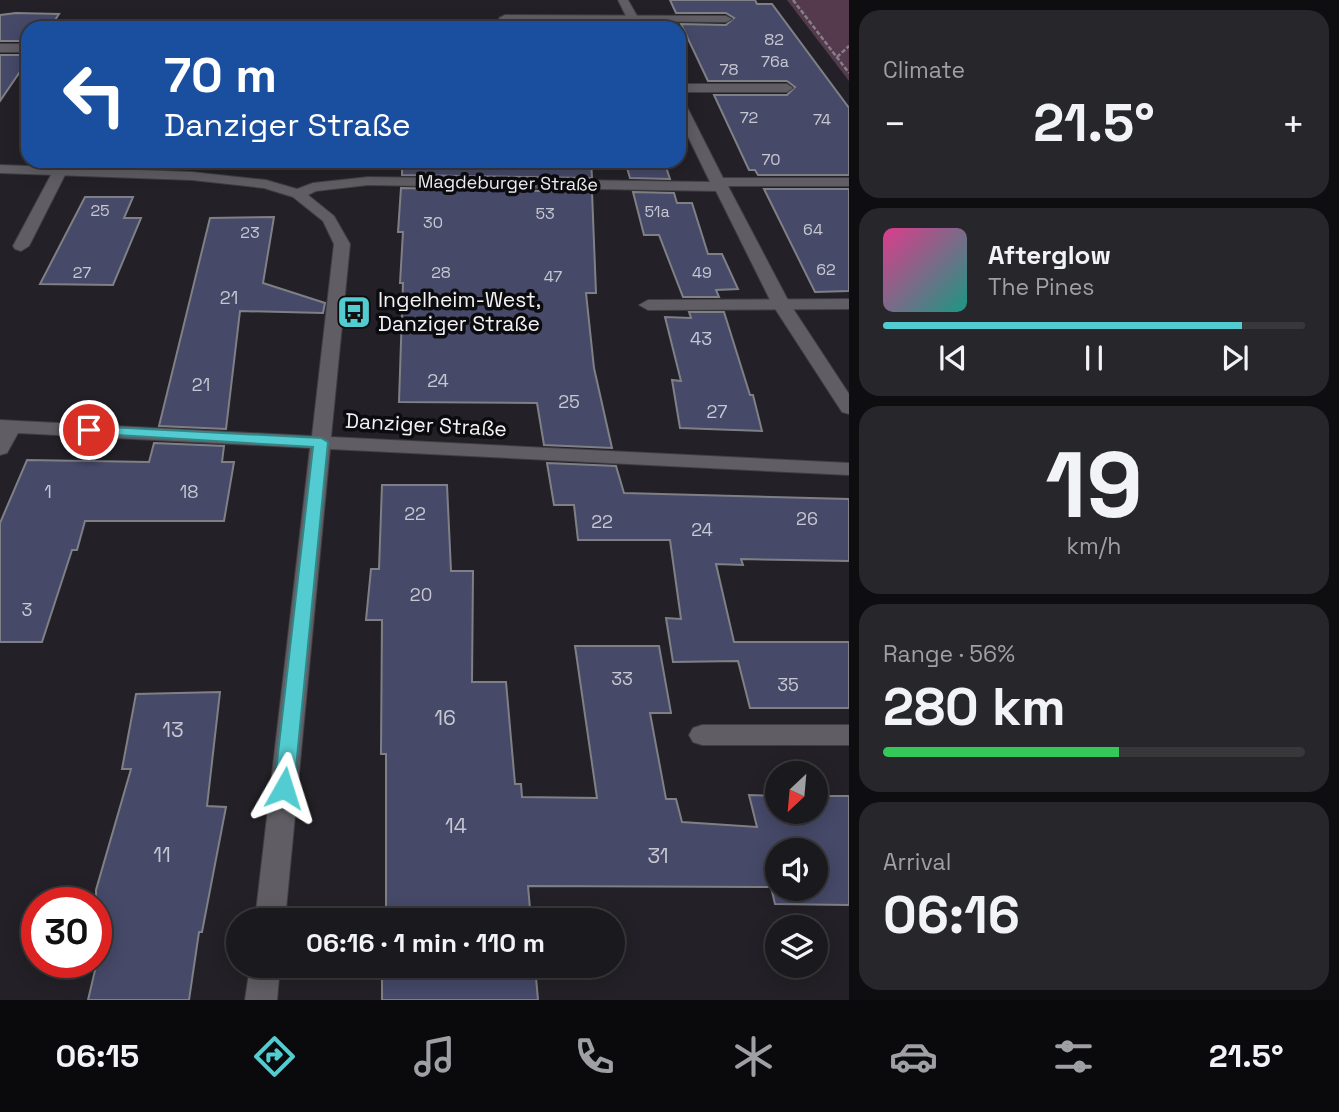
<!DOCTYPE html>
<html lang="en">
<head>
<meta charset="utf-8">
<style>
	:root { --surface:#1a191d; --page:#27262a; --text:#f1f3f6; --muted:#9fa0a4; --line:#38383b; --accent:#52ccd0 }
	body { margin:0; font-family:"Space Grotesk",sans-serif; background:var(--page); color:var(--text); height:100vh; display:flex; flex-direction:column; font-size:26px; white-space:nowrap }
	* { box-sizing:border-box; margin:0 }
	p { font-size:23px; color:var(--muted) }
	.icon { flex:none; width:38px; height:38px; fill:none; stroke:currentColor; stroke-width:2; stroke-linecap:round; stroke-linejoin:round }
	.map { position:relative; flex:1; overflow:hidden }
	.details { display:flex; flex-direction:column; gap:10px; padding:10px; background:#0e0e10; width:490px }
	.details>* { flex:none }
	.guide { position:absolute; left:21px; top:21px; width:665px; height:147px; border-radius:21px; box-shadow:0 4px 18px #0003,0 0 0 2px var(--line); background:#1a4fa0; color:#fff; overflow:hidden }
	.needle { width:46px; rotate:206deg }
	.fabs { position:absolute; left:765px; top:761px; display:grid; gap:14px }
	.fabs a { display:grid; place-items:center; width:63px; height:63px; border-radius:50%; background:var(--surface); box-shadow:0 4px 18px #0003,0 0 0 2px var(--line); font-size:35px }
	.speed { position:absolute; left:21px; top:887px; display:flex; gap:14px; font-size:35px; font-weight:700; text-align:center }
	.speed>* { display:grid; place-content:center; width:91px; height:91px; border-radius:50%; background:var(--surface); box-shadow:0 4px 18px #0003,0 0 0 2px var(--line); line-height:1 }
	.speed .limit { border:10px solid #d22; background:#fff; color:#111 }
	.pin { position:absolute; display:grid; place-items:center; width:60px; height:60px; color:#fff; margin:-30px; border:4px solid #fff; border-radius:50%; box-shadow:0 2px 7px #0007 }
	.me { position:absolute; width:77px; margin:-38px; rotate:6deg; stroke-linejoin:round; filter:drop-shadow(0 0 5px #0008) }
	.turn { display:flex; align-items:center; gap:24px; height:147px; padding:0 28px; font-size:32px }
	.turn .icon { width:91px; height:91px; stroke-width:2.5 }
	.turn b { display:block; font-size:49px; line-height:60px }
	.big { font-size:52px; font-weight:700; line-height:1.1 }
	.details .card { flex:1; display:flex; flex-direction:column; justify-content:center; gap:10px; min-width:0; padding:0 24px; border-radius:21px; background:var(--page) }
	.details .dial { align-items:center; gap:0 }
	.dial b { font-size:91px; line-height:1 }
	.song { display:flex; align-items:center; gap:21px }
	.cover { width:84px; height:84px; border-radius:10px; background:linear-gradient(135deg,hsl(330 70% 55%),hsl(170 70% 35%)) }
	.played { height:7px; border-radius:4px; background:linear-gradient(90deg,var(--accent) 85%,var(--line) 85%) }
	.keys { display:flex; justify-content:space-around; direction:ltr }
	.heat { display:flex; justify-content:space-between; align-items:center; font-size:38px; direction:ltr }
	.charge { height:10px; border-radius:5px; background:linear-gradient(90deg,#34c759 56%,var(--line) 0) }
	.trip { position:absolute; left:226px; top:908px; width:399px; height:70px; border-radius:35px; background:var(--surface); box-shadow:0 4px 18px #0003,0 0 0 2px var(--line); font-weight:700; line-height:70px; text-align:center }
	.menu { display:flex; height:112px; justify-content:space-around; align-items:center; background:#0a0a0c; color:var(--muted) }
	.menu .icon { width:49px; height:49px }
	.menu .active { color:var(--accent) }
	.menu b { font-size:32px; color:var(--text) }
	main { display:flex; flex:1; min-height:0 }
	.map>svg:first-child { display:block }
	.green { fill:#55394c }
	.building { fill:#464968; stroke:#7f8086; stroke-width:2; fill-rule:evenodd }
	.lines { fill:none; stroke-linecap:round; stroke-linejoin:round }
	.lane-casing { stroke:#3f3e42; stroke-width:2 }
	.street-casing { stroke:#3f3e42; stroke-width:2 }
	.path { stroke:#828085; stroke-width:2.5; stroke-dasharray:4.5 2; stroke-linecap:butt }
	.lane { fill:#605e64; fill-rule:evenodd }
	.street { fill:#605e64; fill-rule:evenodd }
	.route { fill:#52ccd0; stroke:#358587; stroke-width:2 }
	.labels { text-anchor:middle; stroke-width:7; stroke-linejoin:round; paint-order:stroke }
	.far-number-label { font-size:16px; fill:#c7c7d2 }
	.far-street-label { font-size:18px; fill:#f2f1f5; stroke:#0c0b0e }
	.number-label { font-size:18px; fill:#c7c7d2 }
	.poi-label { font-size:21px; fill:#f2f1f5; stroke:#0c0b0e; text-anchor:start }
	.street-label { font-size:21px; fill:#f2f1f5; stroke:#0c0b0e }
	.near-number-label { font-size:21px; fill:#c7c7d2 }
</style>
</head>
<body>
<main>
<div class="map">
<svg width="849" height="1000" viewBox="0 0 849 1000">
	<rect width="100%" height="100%" fill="#232127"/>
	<path class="green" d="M787,0H849V81Z"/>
	<path class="building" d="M670,0H755L757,4H772L849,108V175H758L755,170H749L714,95H787L795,87L787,81H708L681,24L726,25L734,18L726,13H676Z
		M16,13L59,14L50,28H28V41H0V15Z
		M0,55H28V60L0,101Z
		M402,161H591L592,178L402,175Z
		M625,161H664L670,179L630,178Z
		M401,188L592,192L596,293H586L594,368L612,448L544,445L537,403L399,402L403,283H400L403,232H398Z
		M764,189H849V291L815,292Z
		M633,192L674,193L677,203H692L708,254H722L738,289L716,290L719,297H683L659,235H644Z
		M85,197H133L124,218H141L113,285L40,284Z
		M274,217L263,283L325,303L323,313L240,311L226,429L159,426L210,218Z
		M689,312H724L750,395H753L762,431L680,428L672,380L681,381L665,317L691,318Z
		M154,443L224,446L222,462H234L224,521H85L77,550H72L42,642H0V523L27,460L149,462Z
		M547,463L616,466L624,493L849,499V561L741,559L743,565L716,564L734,642H849V708H750L738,661L673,662L666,618L681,619L670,540H578L574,505H554Z
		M382,485H447L451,571H473L472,682H506L515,784H521L522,797L597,798L575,646H659L671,713H650L666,799H676L682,822L757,827L749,795L777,796V812H816V796H849V905L775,904L771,887L528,886L531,920H382L386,919V754H381L382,620H366L371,569H379ZM777,850H816V889H777Z
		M220,692L207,806L226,807L202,932H199L189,1000H88L105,928H96V890L131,769H122L136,694Z
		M382,966H535L538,1000H382Z"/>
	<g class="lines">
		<g class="lane-casing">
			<path id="lane" d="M505,15L726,16L732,19L726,22L501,20L499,18Z
				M679,84H787L793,88L787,92H679Z
				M60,167L67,171L29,246L21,251L15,249L13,246L53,171Z
				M849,299V309L648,310L639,305L648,300Z
				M702,725H849V745H702L693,742L689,735L693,728Z"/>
		</g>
		<g class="street-casing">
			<path id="street" d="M618,0H628L644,28H632Z
				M0,44H28V52H0Z
				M679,101L686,105L723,178H849V186H728L790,304L849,394V414L842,412L772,304L716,191L368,185L316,191L308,195L334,216L350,244L331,437L849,463V475L330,449L285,920H255L310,448L18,433L7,453L0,455V420L312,436L334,244L323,221L293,197L264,188L192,180L0,173V165L192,172L266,180L297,189L313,183L368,177L710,182L679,118Z
				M250,966H280L277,1000H245Z"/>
		</g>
		<path class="path" d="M793,0L849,73
			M837,57L849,46"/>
		<use href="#lane" class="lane"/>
		<use href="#street" class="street"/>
	</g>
	<path class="route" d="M89,426L321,438L328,442L294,788L291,794L284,796L277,794L274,788L313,447L84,433L82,430L84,427Z"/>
	<defs>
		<g id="bus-square" transform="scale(1.75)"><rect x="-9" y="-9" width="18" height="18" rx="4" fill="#52ccd0" stroke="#0c0b0e"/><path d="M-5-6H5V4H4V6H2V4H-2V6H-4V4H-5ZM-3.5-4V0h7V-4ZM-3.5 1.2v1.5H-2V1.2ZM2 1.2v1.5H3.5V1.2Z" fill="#111"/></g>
	</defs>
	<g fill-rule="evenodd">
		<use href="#bus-square" x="354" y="312"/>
	</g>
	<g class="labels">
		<g class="far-number-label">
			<text x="774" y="45">82</text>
			<text x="775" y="67">76a</text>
			<text x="729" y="75">78</text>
			<text x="749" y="123">72</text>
			<text x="822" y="125">74</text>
			<text x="771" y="165">70</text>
			<text x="100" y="216">25</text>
			<text x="657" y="217">51a</text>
			<text x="545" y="219">53</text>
			<text x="433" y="228">30</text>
			<text x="813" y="235">64</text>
			<text x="250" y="238">23</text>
			<text x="826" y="275">62</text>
			<text x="82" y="278">27</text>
			<text x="441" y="278">28</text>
			<text x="702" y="278">49</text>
			<text x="553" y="282">47</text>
		</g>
		<g class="far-street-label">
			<text transform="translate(508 183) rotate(1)" y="6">Magdeburger Straße</text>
		</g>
		<g class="number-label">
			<text x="229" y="304">21</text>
			<text x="701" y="345">43</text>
			<text x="438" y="387">24</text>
			<text x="201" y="391">21</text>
			<text x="569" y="408">25</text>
			<text x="717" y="418">27</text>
			<text x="48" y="498">1</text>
			<text x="189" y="498">18</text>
			<text x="415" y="520">22</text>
			<text x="807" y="525">26</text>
			<text x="602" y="528">22</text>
			<text x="702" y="536">24</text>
			<text x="421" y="601">20</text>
			<text x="27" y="616">3</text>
			<text x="622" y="685">33</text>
			<text x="788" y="691">35</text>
		</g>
		<g class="poi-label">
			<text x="378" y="307">Ingelheim-West,<tspan x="378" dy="24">Danziger Straße</tspan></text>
		</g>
		<g class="street-label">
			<text transform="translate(426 425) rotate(3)" y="7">Danziger Straße</text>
		</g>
		<g class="near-number-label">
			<text x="445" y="725">16</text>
			<text x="173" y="737">13</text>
			<text x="456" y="833">14</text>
			<text x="162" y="862">11</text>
			<text x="658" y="863">31</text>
		</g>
	</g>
</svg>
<div class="fabs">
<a><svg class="needle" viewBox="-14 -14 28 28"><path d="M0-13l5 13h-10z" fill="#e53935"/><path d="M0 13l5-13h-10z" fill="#9fa0a4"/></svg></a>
<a><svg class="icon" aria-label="sound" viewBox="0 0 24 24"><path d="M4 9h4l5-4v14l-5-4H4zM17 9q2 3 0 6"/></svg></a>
<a><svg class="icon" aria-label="layers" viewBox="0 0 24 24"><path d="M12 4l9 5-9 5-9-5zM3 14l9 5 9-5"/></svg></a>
</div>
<div class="speed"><div class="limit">30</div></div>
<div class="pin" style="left:89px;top:430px;background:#d93025"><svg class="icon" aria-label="arrive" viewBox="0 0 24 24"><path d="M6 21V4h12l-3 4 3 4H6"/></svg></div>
<svg class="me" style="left:284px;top:788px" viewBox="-20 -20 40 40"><path d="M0-17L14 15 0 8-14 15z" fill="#52ccd0" stroke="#fff" stroke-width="4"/></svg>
<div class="trip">06:16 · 1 min · 110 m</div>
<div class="guide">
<div class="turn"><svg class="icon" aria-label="left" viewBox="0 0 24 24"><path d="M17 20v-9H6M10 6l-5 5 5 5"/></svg><div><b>70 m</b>Danziger Straße</div></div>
</div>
</div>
<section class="details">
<div class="card"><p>Climate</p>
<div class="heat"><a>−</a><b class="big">21.5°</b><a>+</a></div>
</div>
<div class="card">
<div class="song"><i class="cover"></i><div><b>Afterglow</b><p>The Pines</p></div></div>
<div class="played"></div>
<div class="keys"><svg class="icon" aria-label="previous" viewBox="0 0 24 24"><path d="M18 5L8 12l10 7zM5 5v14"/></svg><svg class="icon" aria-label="pause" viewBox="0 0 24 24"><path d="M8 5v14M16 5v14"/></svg><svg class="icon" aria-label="next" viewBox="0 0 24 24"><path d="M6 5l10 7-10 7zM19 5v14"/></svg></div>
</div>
<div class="card dial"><b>19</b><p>km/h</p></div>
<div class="card"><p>Range · 56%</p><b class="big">280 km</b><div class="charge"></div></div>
<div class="card"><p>Arrival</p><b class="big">06:16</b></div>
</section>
</main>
<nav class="menu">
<b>06:15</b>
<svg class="icon active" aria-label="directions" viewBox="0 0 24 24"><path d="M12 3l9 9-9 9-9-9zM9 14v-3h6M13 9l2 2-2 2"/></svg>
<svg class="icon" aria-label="music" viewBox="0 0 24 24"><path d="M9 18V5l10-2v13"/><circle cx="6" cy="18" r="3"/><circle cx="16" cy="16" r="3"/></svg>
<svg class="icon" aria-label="phone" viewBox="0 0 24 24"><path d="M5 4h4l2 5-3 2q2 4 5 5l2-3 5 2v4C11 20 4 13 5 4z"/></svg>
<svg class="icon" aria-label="climate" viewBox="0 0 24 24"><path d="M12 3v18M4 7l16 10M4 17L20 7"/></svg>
<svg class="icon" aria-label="car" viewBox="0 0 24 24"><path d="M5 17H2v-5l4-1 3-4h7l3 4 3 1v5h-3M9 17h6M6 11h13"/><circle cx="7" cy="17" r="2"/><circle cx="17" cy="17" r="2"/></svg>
<svg class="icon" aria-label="filters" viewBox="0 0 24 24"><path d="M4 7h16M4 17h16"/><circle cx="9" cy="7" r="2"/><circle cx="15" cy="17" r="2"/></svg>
<b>21.5°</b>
</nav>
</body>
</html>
